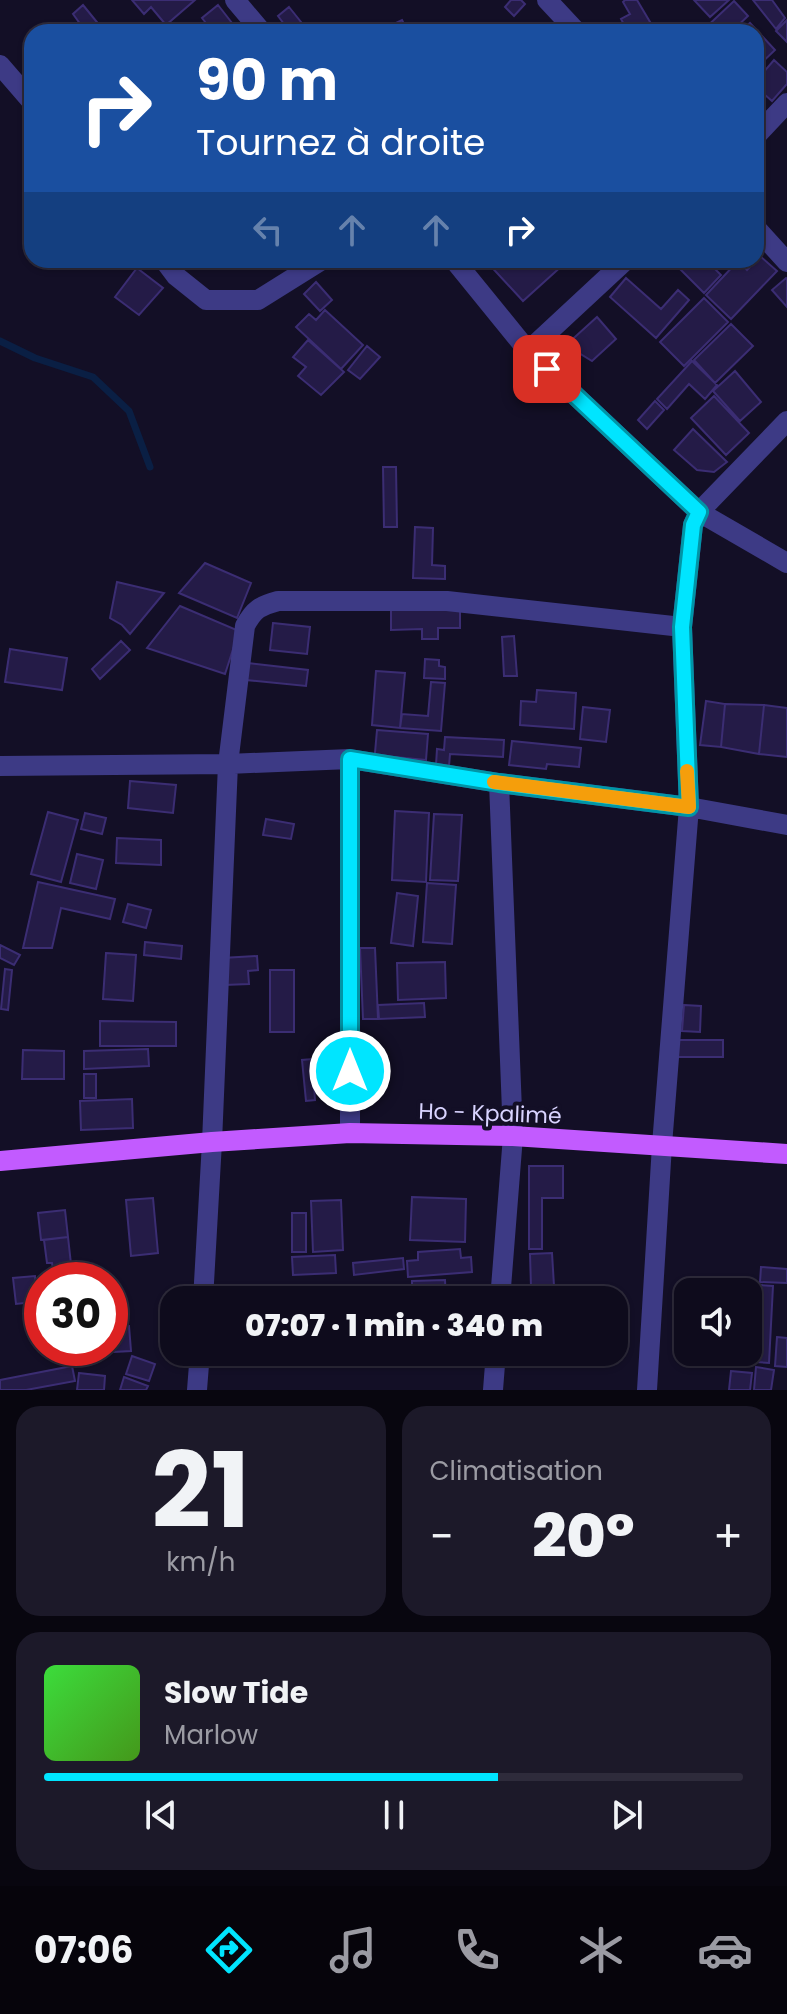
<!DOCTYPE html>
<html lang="fr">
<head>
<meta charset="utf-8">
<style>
	:root { --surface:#0e0b1c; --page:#1c1929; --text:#f1f3f6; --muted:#9b9ba3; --line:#2e2b3b; --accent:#00e5ff }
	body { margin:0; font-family:Poppins,sans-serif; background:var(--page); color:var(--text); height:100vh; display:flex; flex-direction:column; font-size:30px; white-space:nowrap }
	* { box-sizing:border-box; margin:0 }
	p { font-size:26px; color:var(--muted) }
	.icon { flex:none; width:44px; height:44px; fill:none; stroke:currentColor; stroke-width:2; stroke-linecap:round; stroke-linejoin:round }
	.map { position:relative; height:1390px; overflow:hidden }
	.details { display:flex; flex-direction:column; gap:16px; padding:16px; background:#08060f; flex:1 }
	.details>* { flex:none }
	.hud { position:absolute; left:24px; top:24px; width:740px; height:244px; border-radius:24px; box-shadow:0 2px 6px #0004,0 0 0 2px var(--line); background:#1a4fa0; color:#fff; overflow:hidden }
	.controls { position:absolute; left:674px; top:1278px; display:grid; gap:16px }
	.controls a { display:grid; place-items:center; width:88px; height:88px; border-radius:16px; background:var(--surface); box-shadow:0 2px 6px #0004,0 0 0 2px var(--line); font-size:40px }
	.speed { position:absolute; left:24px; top:1262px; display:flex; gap:16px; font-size:40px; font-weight:700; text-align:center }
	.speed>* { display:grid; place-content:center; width:104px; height:104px; border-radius:50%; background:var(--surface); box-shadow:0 2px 6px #0004,0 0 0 2px var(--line); line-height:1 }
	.speed .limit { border:12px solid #d22; background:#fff; color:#111 }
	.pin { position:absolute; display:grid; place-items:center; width:68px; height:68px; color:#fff; margin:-34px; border-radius:16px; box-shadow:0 4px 12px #0006 }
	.me { position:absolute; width:88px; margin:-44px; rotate:0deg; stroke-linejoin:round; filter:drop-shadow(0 0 6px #0008) }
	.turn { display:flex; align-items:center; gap:28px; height:168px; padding:0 40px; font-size:36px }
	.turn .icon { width:104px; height:104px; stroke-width:2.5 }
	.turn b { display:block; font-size:56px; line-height:68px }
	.lanes { display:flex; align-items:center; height:76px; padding:0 40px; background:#0003; justify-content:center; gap:40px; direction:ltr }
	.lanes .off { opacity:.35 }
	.big { font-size:60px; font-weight:800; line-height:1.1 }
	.details .card { flex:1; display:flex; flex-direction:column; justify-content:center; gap:12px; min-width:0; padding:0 28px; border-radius:24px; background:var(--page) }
	.details .dial { align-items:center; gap:0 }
	.dial b { font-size:104px; line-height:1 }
	.song { display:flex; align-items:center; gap:24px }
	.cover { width:96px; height:96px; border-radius:12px; background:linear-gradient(135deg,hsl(120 70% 55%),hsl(100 70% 35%)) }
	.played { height:8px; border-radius:4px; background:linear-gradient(90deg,var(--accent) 65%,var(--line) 65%) }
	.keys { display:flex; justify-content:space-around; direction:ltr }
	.heat { display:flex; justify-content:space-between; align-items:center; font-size:44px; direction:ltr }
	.details .tiles { flex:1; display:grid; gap:16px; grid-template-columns:1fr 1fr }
	.card:last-child { grid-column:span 2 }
	.trip { position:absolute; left:160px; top:1286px; width:468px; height:80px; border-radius:24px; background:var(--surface); box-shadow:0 2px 6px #0004,0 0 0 2px var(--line); font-weight:800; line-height:80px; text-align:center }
	.tab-bar { display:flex; height:128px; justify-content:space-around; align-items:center; background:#06040b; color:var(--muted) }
	.tab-bar .icon { width:56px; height:56px }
	.tab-bar .current { color:var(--accent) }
	.tab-bar b { font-size:36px; color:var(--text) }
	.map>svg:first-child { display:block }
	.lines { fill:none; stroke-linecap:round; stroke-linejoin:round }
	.stream { stroke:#0a1f44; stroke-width:7 }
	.building { fill:#241b47; stroke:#3b2d73; stroke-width:2 }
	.minor { stroke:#3d3a85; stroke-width:20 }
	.major { stroke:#c25bff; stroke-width:20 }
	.route-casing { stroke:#0095a6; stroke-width:20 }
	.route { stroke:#00e5ff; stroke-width:14 }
	.slow { stroke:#f59e0b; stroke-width:14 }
	.labels { text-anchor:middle; stroke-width:8; stroke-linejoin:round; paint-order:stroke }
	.street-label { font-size:22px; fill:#d9d4ff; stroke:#130f26 }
</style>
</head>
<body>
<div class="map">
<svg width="787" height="1390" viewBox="0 0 787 1390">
	<rect width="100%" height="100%" fill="#130f26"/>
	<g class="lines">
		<path class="stream" d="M0,341L35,358L93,377L129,411L150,467"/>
	</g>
	<path class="building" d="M132,0H195L166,25L151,7L144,14Z
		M511,0H521L525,4L514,16L505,7Z
		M625,0H637L656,32H628L621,19L630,14L623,2Z
		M694,0H729L710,17Z
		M753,0H772L785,18L776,29Z
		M734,1L748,16L731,32H701Z
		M83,5L105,32H86L73,14Z
		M218,5L239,32H213L202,18Z
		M289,7L309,32H290L278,16Z
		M402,20L408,32H377Z
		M787,20V42L776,31Z
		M750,23L775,50L756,68V32H740Z
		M774,60L787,72V84L772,101L756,87V81Z
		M760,256L777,271L731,319L706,295L738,261L747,270Z
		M485,260H560L564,264L523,301Z
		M671,260H706L721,275L704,293Z
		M137,268L163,288L139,315L115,297Z
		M626,278L661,309L678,290L689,300L656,338L610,297Z
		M786,278L787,279V307L772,290Z
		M316,282L332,300L320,311L304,294Z
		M704,298L728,322L684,366L660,342Z
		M325,310L363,345L341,369L296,327L309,314L316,320Z
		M597,317L616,339L592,361L566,345Z
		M731,324L753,346L715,383L694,360Z
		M308,340L344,372L321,395L298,376L306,367L293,357Z
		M367,346L380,357L360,379L348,370Z
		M692,361L717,385L705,399L689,384L667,409L657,399Z
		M735,371L761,402L740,421L713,391Z
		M714,396L749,433L726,455L691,418Z
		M655,401L664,410L647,429L638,420Z
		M693,429L727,462L714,472L697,470L674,450Z
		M383,467H396L397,527H384Z
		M415,527L433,528L432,565L445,566V579L413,578Z
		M205,563L251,583L237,618L179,593Z
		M117,582L164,593L130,634L122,625L110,618Z
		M180,606L239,631L225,674L147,648Z
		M460,608V628H438V639H422V629L391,630V609Z
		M273,623L310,627L307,654L270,650Z
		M514,636L517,676H504L502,637Z
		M121,641L130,650L100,679L92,669Z
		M10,649L67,658L62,690L5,682Z
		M425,659L439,660V666L445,667V679L424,678Z
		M248,663L308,670L306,686L246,680Z
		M376,671L405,673L400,728L372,725Z
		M431,682L445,683L441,731L400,728L402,714L428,716Z
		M537,690L576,693L574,729L520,725L521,701L536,702Z
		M706,701L725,704L721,747L700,745Z
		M725,704L764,705L759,754L721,747Z
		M764,705L787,708V757L759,754Z
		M583,707L610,710L606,742L580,739Z
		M377,730L428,734L426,760L395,757L374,764Z
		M445,737L504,740L503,757L450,754L449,766L436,765L437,749L444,750Z
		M512,741L581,748L579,767L547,764L546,769L509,765Z
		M130,781L176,785L173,813L128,808Z
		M395,811L429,813L426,882L392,880Z
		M48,812L78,820L61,882L31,874Z
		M85,813L106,818L102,834L81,829Z
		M434,814L462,815L458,881L430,880Z
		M266,819L294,824L291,839L263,835Z
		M117,838L161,840V865L116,863Z
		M77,854L103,860L96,889L70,883Z
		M38,882L115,899L110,919L61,908L52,948H23Z
		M427,883L456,885L452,944L423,942Z
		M397,893L418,896L413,946L391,943Z
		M128,904L151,910L146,928L123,922Z
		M145,942L182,946L181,959L144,955Z
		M0,945L20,955L14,965L0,958Z
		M360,948H375L378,1019H363Z
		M106,953L136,955L133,1001L103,999Z
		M257,956L258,970L248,971L249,984L224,985L222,958Z
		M445,962L446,998L398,1000L397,963Z
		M5,969L12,970L8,1010L1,1009Z
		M270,970H294V1032H270Z
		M424,1003L425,1017L379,1019L378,1005Z
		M684,1005L701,1006L700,1032L682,1031Z
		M100,1021L176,1022V1046H100Z
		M675,1040H723V1057H676Z
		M148,1049L149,1066L84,1069V1051Z
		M23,1050L64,1051V1079H22Z
		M312,1059L315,1100L306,1101L302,1060Z
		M84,1074H96V1098H84Z
		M132,1099L133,1128L81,1130L80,1101Z
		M529,1166H563V1198H542V1249H529Z
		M412,1197L466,1199L465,1242L410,1240Z
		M153,1198L158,1253L131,1256L126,1200Z
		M341,1200L343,1250L313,1252L311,1201Z
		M65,1210L68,1237L41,1240L38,1213Z
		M292,1213H306V1252H292Z
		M68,1237L72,1273L54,1275L52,1263H47L44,1240Z
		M460,1249L461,1258L471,1257L472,1272L408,1277L407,1261L418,1260V1252Z
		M552,1253L554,1286L531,1287L530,1254Z
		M335,1255L336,1273L293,1275L292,1257Z
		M403,1258L404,1269L354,1275L353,1263Z
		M761,1267L787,1269V1283L760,1282Z
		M35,1276L36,1287L42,1286V1301L16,1304L13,1278Z
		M445,1280L446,1300H412V1281Z
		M760,1285L773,1286L769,1363L756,1362Z
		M295,1289L296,1300H265L264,1290Z
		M360,1293H390V1300H360Z
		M748,1296H755L753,1333H748Z
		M129,1326L131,1351L77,1354V1348H110V1327Z
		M777,1337L787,1338V1367L775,1366Z
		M267,1352H298V1357L267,1358Z
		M360,1352H389V1358L360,1357Z
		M413,1352H447V1357L414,1358Z
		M532,1352H559V1360L532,1361Z
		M132,1356L155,1364L149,1381L126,1374Z
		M72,1366L75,1381L26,1390H0V1380Z
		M756,1367L774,1370L771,1390H754Z
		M731,1371L752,1373L750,1390H729Z
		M79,1373L105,1376L104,1390H77Z
		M124,1377L148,1386L146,1390H120Z"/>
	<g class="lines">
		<path class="minor" d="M235,0L262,32
			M547,0L577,32
			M0,65L32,102
			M756,136L787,103
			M756,228L787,262
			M164,260L176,276L206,300H258L322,260
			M454,260L528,351L699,512L693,525L682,627L689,807L662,1145L647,1390
			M528,351L626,260
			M787,421L699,512L787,563
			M0,766L228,764L350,759L499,783L689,807L787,825
			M499,783L513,1136L500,1300
			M350,1133V759
			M203,1300L212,1142L228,764L245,626C254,609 260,606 278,601H447L682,627
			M197,1390L200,1352
			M493,1390L496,1352"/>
		<path class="major" d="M0,1161L212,1142L350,1133L513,1136L787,1154"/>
	</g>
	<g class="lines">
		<g class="route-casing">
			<path id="route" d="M350,1071V759L499,783L689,807L682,627L693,525L699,512L547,369"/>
		</g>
		<use href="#route" class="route"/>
		<path class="slow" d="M494,782L689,807L687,771"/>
	</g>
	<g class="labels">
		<g class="street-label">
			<text transform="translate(490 1113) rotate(2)" y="8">Ho - Kpalimé</text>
		</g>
	</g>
</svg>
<div class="controls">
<a><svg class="icon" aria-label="sound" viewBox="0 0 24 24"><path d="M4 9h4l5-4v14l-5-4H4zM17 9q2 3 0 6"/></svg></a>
</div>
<div class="speed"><div class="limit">30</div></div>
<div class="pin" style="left:547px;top:369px;background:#d93025"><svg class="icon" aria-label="arrive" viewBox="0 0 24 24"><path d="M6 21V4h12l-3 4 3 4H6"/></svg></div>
<svg class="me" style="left:350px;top:1071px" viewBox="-20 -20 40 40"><circle r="17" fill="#00e5ff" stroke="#fff" stroke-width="3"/><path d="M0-11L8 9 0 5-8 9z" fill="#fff"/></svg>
<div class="trip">07:07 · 1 min · 340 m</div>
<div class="hud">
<div class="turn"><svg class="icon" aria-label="right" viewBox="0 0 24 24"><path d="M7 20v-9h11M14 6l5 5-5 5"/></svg><div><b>90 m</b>Tournez à droite</div></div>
<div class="lanes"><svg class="icon off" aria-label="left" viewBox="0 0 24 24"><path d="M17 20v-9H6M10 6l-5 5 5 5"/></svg><svg class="icon off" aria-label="ahead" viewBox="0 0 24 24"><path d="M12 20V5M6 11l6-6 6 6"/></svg><svg class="icon off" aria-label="ahead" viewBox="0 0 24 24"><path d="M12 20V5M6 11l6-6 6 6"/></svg><svg class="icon" aria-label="right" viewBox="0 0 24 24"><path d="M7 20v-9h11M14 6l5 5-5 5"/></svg></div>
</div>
</div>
<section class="details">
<div class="tiles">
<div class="card dial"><b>21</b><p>km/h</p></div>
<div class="card"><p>Climatisation</p>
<div class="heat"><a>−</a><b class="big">20°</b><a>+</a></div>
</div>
<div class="card">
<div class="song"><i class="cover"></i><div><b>Slow Tide</b><p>Marlow</p></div></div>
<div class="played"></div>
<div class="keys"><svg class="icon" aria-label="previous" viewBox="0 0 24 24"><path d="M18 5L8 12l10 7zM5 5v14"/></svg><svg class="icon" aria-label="pause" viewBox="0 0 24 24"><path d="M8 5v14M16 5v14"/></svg><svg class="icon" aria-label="next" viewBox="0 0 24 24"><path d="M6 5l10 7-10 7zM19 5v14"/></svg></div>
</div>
</div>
</section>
<nav class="tab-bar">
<b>07:06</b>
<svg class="icon current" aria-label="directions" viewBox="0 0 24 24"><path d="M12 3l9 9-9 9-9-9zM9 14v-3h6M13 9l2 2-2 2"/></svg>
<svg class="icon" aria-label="music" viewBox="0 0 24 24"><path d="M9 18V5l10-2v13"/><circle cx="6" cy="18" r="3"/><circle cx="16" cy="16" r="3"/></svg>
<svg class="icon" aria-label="phone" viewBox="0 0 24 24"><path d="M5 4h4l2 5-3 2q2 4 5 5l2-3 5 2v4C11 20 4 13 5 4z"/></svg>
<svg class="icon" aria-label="climate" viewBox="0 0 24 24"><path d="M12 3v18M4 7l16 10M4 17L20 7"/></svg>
<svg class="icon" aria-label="car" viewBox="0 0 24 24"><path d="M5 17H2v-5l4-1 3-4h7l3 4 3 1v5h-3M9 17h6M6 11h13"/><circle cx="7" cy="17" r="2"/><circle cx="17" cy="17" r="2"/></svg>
</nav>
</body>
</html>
